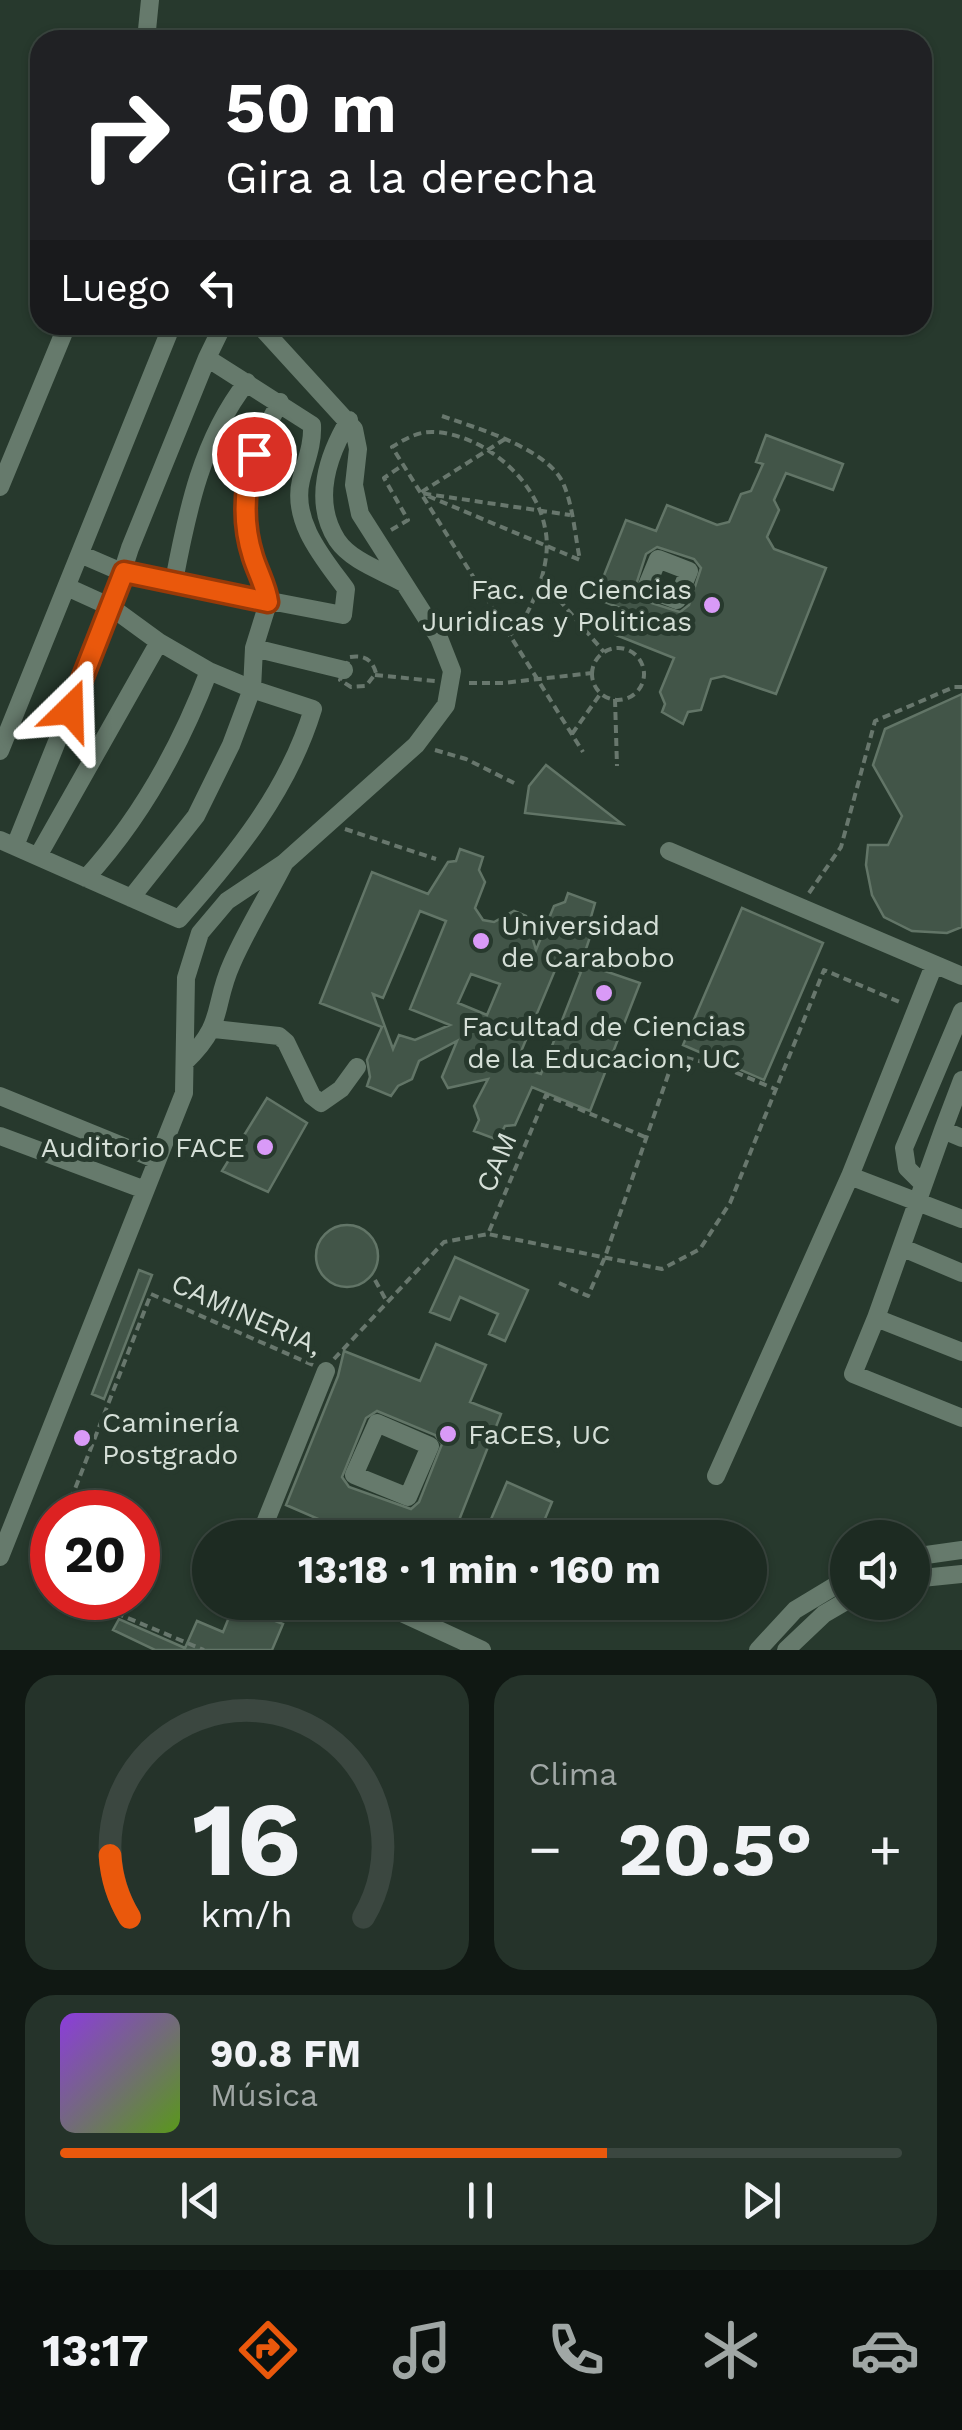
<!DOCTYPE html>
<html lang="es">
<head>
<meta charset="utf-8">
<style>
	:root { --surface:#1d2b22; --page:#25332a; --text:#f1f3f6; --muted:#a0a7a5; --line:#3b4740; --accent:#ea580c }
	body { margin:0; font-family:"Work Sans",sans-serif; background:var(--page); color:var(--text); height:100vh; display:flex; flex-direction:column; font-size:38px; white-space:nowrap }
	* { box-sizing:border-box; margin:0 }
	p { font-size:32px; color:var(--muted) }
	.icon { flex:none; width:55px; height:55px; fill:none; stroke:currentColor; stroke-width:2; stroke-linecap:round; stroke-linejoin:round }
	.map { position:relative; height:1650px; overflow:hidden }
	.sheet { display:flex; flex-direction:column; gap:25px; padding:25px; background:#101813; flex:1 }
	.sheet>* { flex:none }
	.guide { position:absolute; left:30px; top:30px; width:902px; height:305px; border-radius:30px; box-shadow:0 2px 8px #0004,0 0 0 2px var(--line); background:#202124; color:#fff; overflow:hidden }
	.tools { position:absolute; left:830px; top:1520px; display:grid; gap:20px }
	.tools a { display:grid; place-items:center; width:100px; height:100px; border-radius:50%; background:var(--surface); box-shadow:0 2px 8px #0004,0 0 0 2px var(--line); font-size:50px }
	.speed { position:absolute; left:30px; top:1490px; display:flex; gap:20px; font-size:50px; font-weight:700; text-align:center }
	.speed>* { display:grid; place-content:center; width:130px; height:130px; border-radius:50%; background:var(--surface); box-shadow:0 2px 8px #0004,0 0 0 2px var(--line); line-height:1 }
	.speed .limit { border:15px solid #d22; background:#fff; color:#111 }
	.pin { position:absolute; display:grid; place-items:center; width:85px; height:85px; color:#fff; margin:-42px; border:5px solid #fff; border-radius:50%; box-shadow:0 2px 10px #0007 }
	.me { position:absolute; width:110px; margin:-55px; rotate:22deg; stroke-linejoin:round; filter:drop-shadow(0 0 8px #0008) }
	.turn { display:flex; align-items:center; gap:35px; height:210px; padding:0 30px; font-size:45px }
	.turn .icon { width:130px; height:130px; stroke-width:2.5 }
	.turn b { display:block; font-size:70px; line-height:85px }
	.then { display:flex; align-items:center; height:95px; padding:0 30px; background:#0003; gap:20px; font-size:38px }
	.big { font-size:75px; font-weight:700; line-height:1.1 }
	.sheet .tile { flex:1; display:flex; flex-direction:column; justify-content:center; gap:15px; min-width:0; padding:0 35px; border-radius:30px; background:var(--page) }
	.sheet .dial { align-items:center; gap:0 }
	.dial svg { height:260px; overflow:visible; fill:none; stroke:var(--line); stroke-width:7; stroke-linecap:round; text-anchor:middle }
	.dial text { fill:var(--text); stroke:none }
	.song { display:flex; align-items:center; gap:30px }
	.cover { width:120px; height:120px; border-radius:15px; background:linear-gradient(135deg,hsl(270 70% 55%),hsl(90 70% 35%)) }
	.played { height:10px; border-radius:5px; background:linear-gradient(90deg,var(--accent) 65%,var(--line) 65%) }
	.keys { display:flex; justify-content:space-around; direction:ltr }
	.heat { display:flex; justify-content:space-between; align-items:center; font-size:55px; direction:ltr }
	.sheet .tiles { flex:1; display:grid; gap:25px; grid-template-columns:1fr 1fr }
	.tile:last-child { grid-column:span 2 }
	.trip { position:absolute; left:192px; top:1520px; width:575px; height:100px; border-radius:50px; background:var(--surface); box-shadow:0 2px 8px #0004,0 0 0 2px var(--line); font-weight:700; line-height:100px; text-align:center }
	.tabs { display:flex; height:160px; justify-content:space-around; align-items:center; background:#0c110e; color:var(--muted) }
	.tabs .icon { width:70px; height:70px }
	.tabs .active { color:var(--accent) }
	.tabs b { font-size:45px; color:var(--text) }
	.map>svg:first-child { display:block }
	.building { fill:#425548; stroke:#627567; stroke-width:2.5; fill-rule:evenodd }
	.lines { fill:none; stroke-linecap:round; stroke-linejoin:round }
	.path { stroke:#68776d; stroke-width:4; stroke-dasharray:8 5; stroke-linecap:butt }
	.minor { stroke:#667a6c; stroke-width:18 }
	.route-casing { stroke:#983908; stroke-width:25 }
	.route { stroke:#ea580c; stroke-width:18 }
	.poi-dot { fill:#d99af7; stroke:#27392d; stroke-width:4 }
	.labels { text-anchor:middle; stroke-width:10; stroke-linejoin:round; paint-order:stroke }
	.poi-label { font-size:28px; fill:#d5dfd7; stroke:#27392d; text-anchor:start }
	.street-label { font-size:28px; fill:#d5dfd7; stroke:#27392d }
</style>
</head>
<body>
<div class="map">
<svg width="962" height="1650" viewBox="0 0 962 1650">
	<rect width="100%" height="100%" fill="#27392d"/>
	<path class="building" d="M766,435L843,464L833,490L786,473L774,500L779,510L767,537L774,549L826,568L776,694L724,676L711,679L701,710L688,712L683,724L662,712L665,704L660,692L674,658L616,635L625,610L595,598L626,520L656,531L667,505L717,525L729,522L741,494L751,491L763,464L756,462ZM657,547L694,559L701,568L689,605L680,612L642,600L634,591L646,554Z
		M962,694V927L947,933L912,931L884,917L872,895L866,865L868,845H888L902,816L873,765L885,729Z
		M546,765L622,824L525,813L529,786Z
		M460,849L483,857L479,870L485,882L475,908L483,920L494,922L514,911L526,916L536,950L554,906L565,902L568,893L595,903L591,917L595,922L585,952L593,967L640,983L590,1111L532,1087L515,1125L505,1126L498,1140L474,1131L479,1120L474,1106L488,1079L448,1088L442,1077L457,1041L419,1061L412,1079L398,1086L391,1096L367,1086L370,1077L367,1060L382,1027L320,1003L372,872L428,894L448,862L456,861ZM420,911L446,921L410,1009L450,1025L415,1040L399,1035L393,1049L373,994L383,998ZM558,963L581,972L541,1074L515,1066ZM471,974L500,984L487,1015L458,1003Z
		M742,908L823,943L764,1080L683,1045Z
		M267,1098L307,1123L268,1192L222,1171Z
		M316 1256a31 31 0 1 1 62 0a31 31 0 1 1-62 0Z
		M455,1257L528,1290L505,1341L489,1334L498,1314L460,1297L450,1320L430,1312Z
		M139,1270L152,1275L104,1399L92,1394Z
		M436,1344L486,1365L470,1402L501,1414L452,1538H362L286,1505L338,1376L344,1351L420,1381ZM377,1411L435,1435L442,1444L419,1502L411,1509L349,1487L342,1477L366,1418Z
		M507,1482L552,1502L537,1538H483Z
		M234,1605L283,1624L272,1650H155L113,1630L119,1619L185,1648L197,1621L223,1632Z"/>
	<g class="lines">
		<path class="path" d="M442,416C476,428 547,448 563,483C573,505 575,536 580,560
			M505,439L420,493L570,515
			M428,496L580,560
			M391,530L408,520L384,478L403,465
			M542,580L604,652
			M510,635C522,624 529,611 535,596C544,575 550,550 545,528C536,479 484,435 435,432C418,431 405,439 392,447L583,752
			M592 674a26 26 0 1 1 52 0a26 26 0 1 1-52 0Z
			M350,657C364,655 372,659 376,673L366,686L351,687L340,680Z
			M375,675L435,681
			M469,683H503L592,673
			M615,699L617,766
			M572,734L601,693
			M435,750L466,759L518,785
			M345,829L436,859
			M809,893L841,847L875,721L954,687H962
			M645,1137L546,1095L488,1234L662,1269L700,1249L730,1203L824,970L902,1003
			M375,1280L387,1302
			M559,1283L588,1296L605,1257L675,1055L723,1067L775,1089
			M334,1359L444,1242L488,1234
			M66,1512L151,1294L313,1365
			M52,1547L40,1581L52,1586
			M80,1598L204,1650"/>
		<path class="minor" d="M146,40L150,0
			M349,420C328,455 312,501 337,540C351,561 382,571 404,583
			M0,487L67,325
			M80,554L124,573L343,615L346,589C324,559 291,522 301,480C306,460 313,445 312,425L207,358
			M658,559L689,571L677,600L646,588Z
			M174,581C187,512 202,439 247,382
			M254,648L344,670
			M0,751L172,325
			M0,840L179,919C235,856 288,791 313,709L252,689L209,671L159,642L111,607L67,587
			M15,846L111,607L130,548L207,358L223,325
			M669,851L962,976
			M38,856L159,642
			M86,878C142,817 180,747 209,671
			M131,898L196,816L231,745L252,689L254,648L268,603L266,588L248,537L246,488L261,437L280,402
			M934,965L850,1176L962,1219
			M214,1029L279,1036L286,1042L312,1096L321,1103L341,1089L357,1067
			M185,1062C226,1023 212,1007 232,963C247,929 267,897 284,864
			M0,1096L157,1160
			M943,1130L962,1080
			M0,1136L145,1190
			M923,1184L907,1168L904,1148L962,1011
			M903,1248L962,1273
			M876,1318L943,1130L962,1138
			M962,1352L876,1318L853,1374L962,1418
			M377,1423L430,1446L408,1497L354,1475Z
			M716,1476L850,1176
			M259,1538L326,1371
			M0,1557L184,1093L186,978L200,933L227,901L284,863L416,745L446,705L452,671L439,638L360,514L354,485L358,449L354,429L259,325
			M912,1557L962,1550
			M912,1579L962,1574
			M378,1602L482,1650
			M758,1650L795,1610L848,1578
			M786,1650L824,1614L848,1600"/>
	</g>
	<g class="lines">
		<g class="route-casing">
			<path id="route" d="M70,710L124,572L268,602C266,586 258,573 253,557C242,523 244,488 254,454"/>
		</g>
		<use href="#route" class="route"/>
	</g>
	<g class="poi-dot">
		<circle cx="712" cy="605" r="10"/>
		<circle cx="481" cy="941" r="10"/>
		<circle cx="604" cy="993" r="10"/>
		<circle cx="265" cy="1147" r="10"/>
		<circle cx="448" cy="1434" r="10"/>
		<circle cx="82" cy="1438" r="10"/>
	</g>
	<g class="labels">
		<g class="poi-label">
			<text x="692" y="599" text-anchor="end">Fac. de Ciencias<tspan x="692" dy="32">Juridicas y Politicas</tspan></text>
			<text x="501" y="935">Universidad<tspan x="501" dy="32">de Carabobo</tspan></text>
			<text x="604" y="1036" text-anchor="middle">Facultad de Ciencias<tspan x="604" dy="32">de la Educacion, UC</tspan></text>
			<text x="245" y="1157" text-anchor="end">Auditorio FACE</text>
			<text x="102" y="1432">Caminería<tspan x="102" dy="32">Postgrado</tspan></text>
			<text x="468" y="1444">FaCES, UC</text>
		</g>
		<g class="street-label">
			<text transform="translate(496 1162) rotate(-67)" y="10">CAM</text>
			<text transform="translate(247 1314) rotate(24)" y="10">CAMINERIA,</text>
		</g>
	</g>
</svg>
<div class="tools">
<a><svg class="icon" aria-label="sound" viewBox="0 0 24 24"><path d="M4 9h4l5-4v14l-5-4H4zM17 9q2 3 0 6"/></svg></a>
</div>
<div class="speed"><div class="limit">20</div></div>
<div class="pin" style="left:254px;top:454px;background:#d93025"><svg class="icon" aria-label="arrive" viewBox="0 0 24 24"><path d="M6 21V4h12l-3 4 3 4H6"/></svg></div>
<svg class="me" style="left:70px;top:710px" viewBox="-20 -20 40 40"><path d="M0-17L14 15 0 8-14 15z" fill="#ea580c" stroke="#fff" stroke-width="4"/></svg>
<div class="trip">13:18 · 1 min · 160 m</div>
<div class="guide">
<div class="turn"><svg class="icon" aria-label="right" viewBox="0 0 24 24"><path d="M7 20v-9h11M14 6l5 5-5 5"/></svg><div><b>50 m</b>Gira a la derecha</div></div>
<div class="then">Luego<svg class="icon" aria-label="left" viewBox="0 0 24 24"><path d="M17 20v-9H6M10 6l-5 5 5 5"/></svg></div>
</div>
</div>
<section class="sheet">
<div class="tiles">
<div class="tile dial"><svg viewBox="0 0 100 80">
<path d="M14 69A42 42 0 1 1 86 69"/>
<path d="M14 69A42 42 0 0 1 8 50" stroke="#ea580c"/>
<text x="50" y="56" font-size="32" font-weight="700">16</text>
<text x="50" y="72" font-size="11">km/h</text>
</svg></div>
<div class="tile"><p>Clima</p>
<div class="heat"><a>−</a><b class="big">20.5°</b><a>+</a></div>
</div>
<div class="tile">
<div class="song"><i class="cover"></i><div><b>90.8 FM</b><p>Música</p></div></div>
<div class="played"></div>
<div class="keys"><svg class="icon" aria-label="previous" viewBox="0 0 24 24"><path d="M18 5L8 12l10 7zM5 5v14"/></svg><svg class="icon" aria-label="pause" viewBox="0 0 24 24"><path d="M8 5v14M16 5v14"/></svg><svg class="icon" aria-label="next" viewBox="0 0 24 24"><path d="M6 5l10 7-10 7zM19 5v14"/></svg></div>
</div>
</div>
</section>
<nav class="tabs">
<b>13:17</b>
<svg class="icon active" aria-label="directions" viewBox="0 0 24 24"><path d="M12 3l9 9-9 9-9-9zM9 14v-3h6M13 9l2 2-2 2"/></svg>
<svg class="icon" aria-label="music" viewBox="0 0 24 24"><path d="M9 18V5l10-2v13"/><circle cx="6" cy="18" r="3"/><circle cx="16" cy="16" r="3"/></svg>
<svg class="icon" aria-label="phone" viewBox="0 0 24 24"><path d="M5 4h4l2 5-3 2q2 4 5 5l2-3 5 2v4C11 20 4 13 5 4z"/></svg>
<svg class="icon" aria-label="climate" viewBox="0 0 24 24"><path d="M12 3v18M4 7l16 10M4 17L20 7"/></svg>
<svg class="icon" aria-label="car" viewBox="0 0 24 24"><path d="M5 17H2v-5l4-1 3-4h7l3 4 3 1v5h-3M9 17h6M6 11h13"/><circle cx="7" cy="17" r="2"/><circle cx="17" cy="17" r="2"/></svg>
</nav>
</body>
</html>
